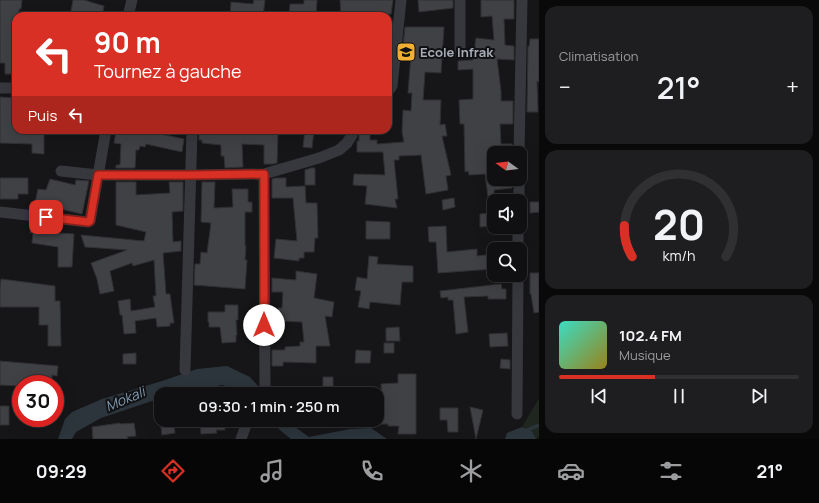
<!DOCTYPE html>
<html lang="fr">
<head>
<meta charset="utf-8">
<style>
	:root { --surface:#101012; --page:#1e1e20; --text:#f1f3f6; --muted:#9c9d9f; --line:#303032; --accent:#d93025 }
	body { margin:0; font-family:Manrope,sans-serif; background:var(--page); color:var(--text); height:100vh; display:flex; flex-direction:column; font-size:15px; white-space:nowrap }
	* { box-sizing:border-box; margin:0 }
	p { font-size:13px; color:var(--muted) }
	.icon { flex:none; width:22px; height:22px; fill:none; stroke:currentColor; stroke-width:2; stroke-linecap:round; stroke-linejoin:round }
	.map { position:relative; flex:1; overflow:hidden }
	.side { display:flex; flex-direction:column; gap:6px; padding:6px; background:#09090a; width:280px }
	.side>* { flex:none }
	.top-card { position:absolute; left:12px; top:12px; width:380px; height:122px; border-radius:12px; box-shadow:0 4px 16px #0002,0 0 0 1px var(--line); background:#d93025; color:#fff; overflow:hidden }
	.needle { width:26px; rotate:285deg }
	.fabs { position:absolute; left:487px; top:146px; display:grid; gap:8px }
	.fabs a { display:grid; place-items:center; width:40px; height:40px; border-radius:8px; background:var(--surface); box-shadow:0 4px 16px #0002,0 0 0 1px var(--line); font-size:20px }
	.speed { position:absolute; left:12px; top:375px; display:flex; gap:8px; font-size:20px; font-weight:700; text-align:center }
	.speed>* { display:grid; place-content:center; width:52px; height:52px; border-radius:50%; background:var(--surface); box-shadow:0 4px 16px #0002,0 0 0 1px var(--line); line-height:1 }
	.speed .limit { border:6px solid #d22; background:#fff; color:#111 }
	.pin { position:absolute; display:grid; place-items:center; width:34px; height:34px; color:#fff; margin:-17px; border-radius:8px; box-shadow:0 2px 6px #0006 }
	.me { position:absolute; width:44px; margin:-22px; rotate:0deg; stroke-linejoin:round; filter:drop-shadow(0 0 3px #0008) }
	.turn { display:flex; align-items:center; gap:14px; height:84px; padding:0 16px; font-size:18px }
	.turn .icon { width:52px; height:52px; stroke-width:2.5 }
	.turn b { display:block; font-size:28px; line-height:34px }
	.then { display:flex; align-items:center; height:38px; padding:0 16px; background:#0003; gap:8px; font-size:15px }
	.big { font-size:30px; font-weight:600; line-height:1.1 }
	.side .tile { flex:1; display:flex; flex-direction:column; justify-content:center; gap:6px; min-width:0; padding:0 14px; border-radius:12px; background:var(--page) }
	.side .dial { align-items:center; gap:0 }
	.dial svg { height:104px; overflow:visible; fill:none; stroke:var(--line); stroke-width:7; stroke-linecap:round; text-anchor:middle }
	.dial text { fill:var(--text); stroke:none }
	.song { display:flex; align-items:center; gap:12px }
	.cover { width:48px; height:48px; border-radius:6px; background:linear-gradient(135deg,hsl(170 70% 55%),hsl(50 70% 35%)) }
	.played { height:4px; border-radius:2px; background:linear-gradient(90deg,var(--accent) 40%,var(--line) 40%) }
	.keys { display:flex; justify-content:space-around; direction:ltr }
	.heat { display:flex; justify-content:space-between; align-items:center; font-size:22px; direction:ltr }
	.trip { position:absolute; left:154px; top:387px; width:230px; height:40px; border-radius:12px; background:var(--surface); box-shadow:0 4px 16px #0002,0 0 0 1px var(--line); font-weight:600; line-height:40px; text-align:center }
	.tab-bar { display:flex; height:64px; justify-content:space-around; align-items:center; background:#060607; color:var(--muted) }
	.tab-bar .icon { width:28px; height:28px }
	.tab-bar .active { color:var(--accent) }
	.tab-bar b { font-size:18px; color:var(--text) }
	main { display:flex; flex:1; min-height:0 }
	.map>svg:first-child { display:block }
	.green { fill:#1e261f }
	.water { fill:#2c353c }
	.lines { fill:none; stroke-linecap:round; stroke-linejoin:round }
	.stream { stroke:#2c353c; stroke-width:3.5 }
	.building { fill:#404145; stroke:#303034 }
	.minor { stroke:#37383d; stroke-width:11 }
	.route-casing { stroke:#8d1f18; stroke-width:10 }
	.route { stroke:#d93025; stroke-width:7 }
	.labels { text-anchor:middle; stroke-width:4; stroke-linejoin:round; paint-order:stroke }
	.poi-label { font-size:13px; font-weight:bold; fill:#a8adb8; stroke:#111113; text-anchor:start }
	.water-label { font-size:14px; font-style:italic; fill:#7f9bb3; stroke:#111113 }
</style>
</head>
<body>
<main>
<div class="map">
<svg width="539" height="439" viewBox="0 0 539 439">
	<rect width="100%" height="100%" fill="#161618"/>
	<path class="green" d="M539,398V437L536,439L532,431L522,427Z"/>
	<path class="water" d="M227,366L250,377L265,394H249L247,392L222,385L176,394H161V398L101,418L76,432L72,439H58L65,419L72,412L102,399L162,381L197,369Z
		M271,420H288L291,424L309,437L350,429L371,428L387,439H291L281,431Z
		M522,427L532,431L536,439H505L507,433Z"/>
	<g class="lines">
		<path class="stream" d="M525,431L539,425"/>
	</g>
	<path class="building" d="M0,0H22L21,9H19V16H16V74H5V63H0Z
		M73,0H84L104,6L102,16H70Z
		M254,0H265L263,16H230L231,2L253,4Z
		M304,0H317L316,16H289L290,4H304Z
		M340,0H393L391,14L380,15V16H341Z
		M418,0H453V8L419,12Z
		M481,0H514V19H504L505,45L514,46V60L497,59L501,91V101H513V124H500L501,144H512V153H494V179H512V188L494,190V197H488L485,174L469,175L468,171L465,172L464,124H460L459,100L473,99V69L458,70V61L473,60L476,38L494,40L492,16L481,17Z
		M405,27H444L441,73L425,72L423,100H441L440,125L445,124L447,136H442L451,175L446,176L448,190L426,194L421,155L399,156V160H394L398,199H395L397,208L365,204L367,186L353,185L354,174L385,175L383,152H357V141H359V130H370V140H377V144L404,142L402,132L403,110L411,111L412,93H408L411,55H402Z
		M530,39H539V82L537,81L538,112H527L528,46L529,47Z
		M0,97L16,98V130H44V154L32,153V144L0,143Z
		M141,130L184,139L182,152L146,144L145,147L140,146L139,150H136L135,168H116V165H120L121,144L114,143L116,131L141,134Z
		M199,130H232L265,133V132H278L277,163L273,164H264V145L242,144L243,167L225,168L224,156H221V145L202,143V140H199Z
		M305,130H314L312,148L303,147Z
		M311,168H315V185H305V170Z
		M0,178H28V194H18V199H0Z
		M276,178H286V187L305,186L306,203H317L318,238H315L314,252H304V258H299V261L274,258L276,239L297,241L293,198H272V179Z
		M50,179L75,185L76,180L89,181L82,214L35,203L38,189L46,190Z
		M116,182H136V195L170,193L169,182H183V211L172,212L173,242L181,241V251L163,253L166,294H170L174,323H170V326L157,327L156,318L135,321L136,333L124,334L122,315H120L118,301L130,299L131,311L155,307L153,296H156L154,260L133,266L132,263L110,271L114,291L100,294L97,279L91,263L127,250L85,247L81,235L144,241L146,232L116,225Z
		M202,182H215L214,208L233,207L232,189H248V202H252V212H245V246H246L245,260H247L245,289L194,285L195,264H200L201,252L207,253L211,223L201,222Z
		M454,198L455,207L443,210L442,200Z
		M530,202H539V212L530,213Z
		M494,213V226L480,227V214Z
		M366,221L390,222V239H366Z
		M31,223L43,224V227L58,229V233L74,234L72,267H58V247L32,243L33,233H30Z
		M446,226L447,252L477,249V256L494,254V269L438,273L436,242H429L428,227Z
		M369,256L378,257L377,264L413,266V282H402L400,305L370,302L369,309L358,307L361,291L355,290L357,277L367,279Z
		M296,271L317,274L314,298L334,302L332,317L325,316L330,346H316V363L283,362V366H272V350H285V347L300,346V342H304L302,322L277,321L278,308H282L283,292H272V278L296,280Z
		M530,273H539V312L534,313L531,294H530Z
		M1,279L55,286V301H60L61,346H48V325H39V307H0V288Z
		M501,284L502,289H506V299H488V296L464,297L468,332L456,334L453,300H448V297L441,298L440,291Z
		M225,305H238V320H236L237,335H236V342L222,343L220,327H209V322H208V312H225Z
		M399,327L400,341H386V328Z
		M507,333L508,346L490,347L489,334Z
		M384,343H394V353H384Z
		M356,350L371,351L370,363H355Z
		M136,353V364H123V354Z
		M501,359L510,360V369L500,368Z
		M0,361L58,366L57,376L52,375V384H21V386L0,385Z
		M398,374H416V434H398L399,426H388V424H378V399H382L381,384L398,383Z
		M323,377H333V388H323Z
		M0,406H9V425H0Z
		M470,407L483,410L476,439Z
		M440,408H458V432H448L447,420H440Z
		M160,420H173L175,433L162,435Z
		M200,420H224L225,430H216L217,433L201,434Z
		M120,423L121,424L134,423L136,436L127,437L128,439H93L92,427Z"/>
	<g class="lines">
		<path class="minor" d="M460,0V53
			M128,16L132,0
			M0,88H16
			M388,90L390,89L392,86L401,0
			M519,153L522,0
			M61,171L98,175H191L264,174L319,158L339,150L347,143L352,135V130
			M264,174L265,385
			M519,201V179
			M0,212L88,222L90,221L106,130
			M518,249V227
			M185,370L192,130
			M517,414L518,275
			M241,439L246,425"/>
	</g>
	<g class="lines">
		<g class="route-casing">
			<path id="route" d="M46,217L88,222L90,221L98,175H190L264,174V325"/>
		</g>
		<use href="#route" class="route"/>
	</g>
	<defs>
		<g id="school-square" transform="scale(1)"><rect x="-9" y="-9" width="18" height="18" rx="4" fill="#f2b134" stroke="#111113"/><path d="M0-5L7-2L0 1L-7-2ZM-4 1L0 2.5L4 1V4Q0 6-4 4Z" fill="#111"/></g>
	</defs>
	<g fill-rule="evenodd">
		<use href="#school-square" x="406" y="52"/>
	</g>
	<g class="labels">
		<g class="poi-label">
			<text x="420" y="57">Ecole Infrak</text>
		</g>
		<g class="water-label">
			<text transform="translate(125 399) rotate(-23)" y="5">Mokali</text>
		</g>
	</g>
</svg>
<div class="fabs">
<a><svg class="needle" viewBox="-14 -14 28 28"><path d="M0-13l5 13h-10z" fill="#e53935"/><path d="M0 13l5-13h-10z" fill="#9c9d9f"/></svg></a>
<a><svg class="icon" aria-label="sound" viewBox="0 0 24 24"><path d="M4 9h4l5-4v14l-5-4H4zM17 9q2 3 0 6"/></svg></a>
<a><svg class="icon" aria-label="search" viewBox="0 0 24 24"><circle cx="10" cy="10" r="6"/><path d="M15 15l6 6"/></svg></a>
</div>
<div class="speed"><div class="limit">30</div></div>
<div class="pin" style="left:46px;top:217px;background:#d93025"><svg class="icon" aria-label="arrive" viewBox="0 0 24 24"><path d="M6 21V4h12l-3 4 3 4H6"/></svg></div>
<svg class="me" style="left:264px;top:325px" viewBox="-20 -20 40 40"><circle r="19" fill="#fff"/><path d="M0-13L10 11 0 6-10 11z" fill="#d93025"/></svg>
<div class="trip">09:30 · 1 min · 250 m</div>
<div class="top-card">
<div class="turn"><svg class="icon" aria-label="left" viewBox="0 0 24 24"><path d="M17 20v-9H6M10 6l-5 5 5 5"/></svg><div><b>90 m</b>Tournez à gauche</div></div>
<div class="then">Puis<svg class="icon" aria-label="left" viewBox="0 0 24 24"><path d="M17 20v-9H6M10 6l-5 5 5 5"/></svg></div>
</div>
</div>
<section class="side">
<div class="tile"><p>Climatisation</p>
<div class="heat"><a>−</a><b class="big">21°</b><a>+</a></div>
</div>
<div class="tile dial"><svg viewBox="0 0 100 80">
<path d="M14 69A42 42 0 1 1 86 69"/>
<path d="M14 69A42 42 0 0 1 8 45" stroke="#d93025"/>
<text x="50" y="56" font-size="32" font-weight="700">20</text>
<text x="50" y="72" font-size="11">km/h</text>
</svg></div>
<div class="tile">
<div class="song"><i class="cover"></i><div><b>102.4 FM</b><p>Musique</p></div></div>
<div class="played"></div>
<div class="keys"><svg class="icon" aria-label="previous" viewBox="0 0 24 24"><path d="M18 5L8 12l10 7zM5 5v14"/></svg><svg class="icon" aria-label="pause" viewBox="0 0 24 24"><path d="M8 5v14M16 5v14"/></svg><svg class="icon" aria-label="next" viewBox="0 0 24 24"><path d="M6 5l10 7-10 7zM19 5v14"/></svg></div>
</div>
</section>
</main>
<nav class="tab-bar">
<b>09:29</b>
<svg class="icon active" aria-label="directions" viewBox="0 0 24 24"><path d="M12 3l9 9-9 9-9-9zM9 14v-3h6M13 9l2 2-2 2"/></svg>
<svg class="icon" aria-label="music" viewBox="0 0 24 24"><path d="M9 18V5l10-2v13"/><circle cx="6" cy="18" r="3"/><circle cx="16" cy="16" r="3"/></svg>
<svg class="icon" aria-label="phone" viewBox="0 0 24 24"><path d="M5 4h4l2 5-3 2q2 4 5 5l2-3 5 2v4C11 20 4 13 5 4z"/></svg>
<svg class="icon" aria-label="climate" viewBox="0 0 24 24"><path d="M12 3v18M4 7l16 10M4 17L20 7"/></svg>
<svg class="icon" aria-label="car" viewBox="0 0 24 24"><path d="M5 17H2v-5l4-1 3-4h7l3 4 3 1v5h-3M9 17h6M6 11h13"/><circle cx="7" cy="17" r="2"/><circle cx="17" cy="17" r="2"/></svg>
<svg class="icon" aria-label="filters" viewBox="0 0 24 24"><path d="M4 7h16M4 17h16"/><circle cx="9" cy="7" r="2"/><circle cx="15" cy="17" r="2"/></svg>
<b>21°</b>
</nav>
</body>
</html>
